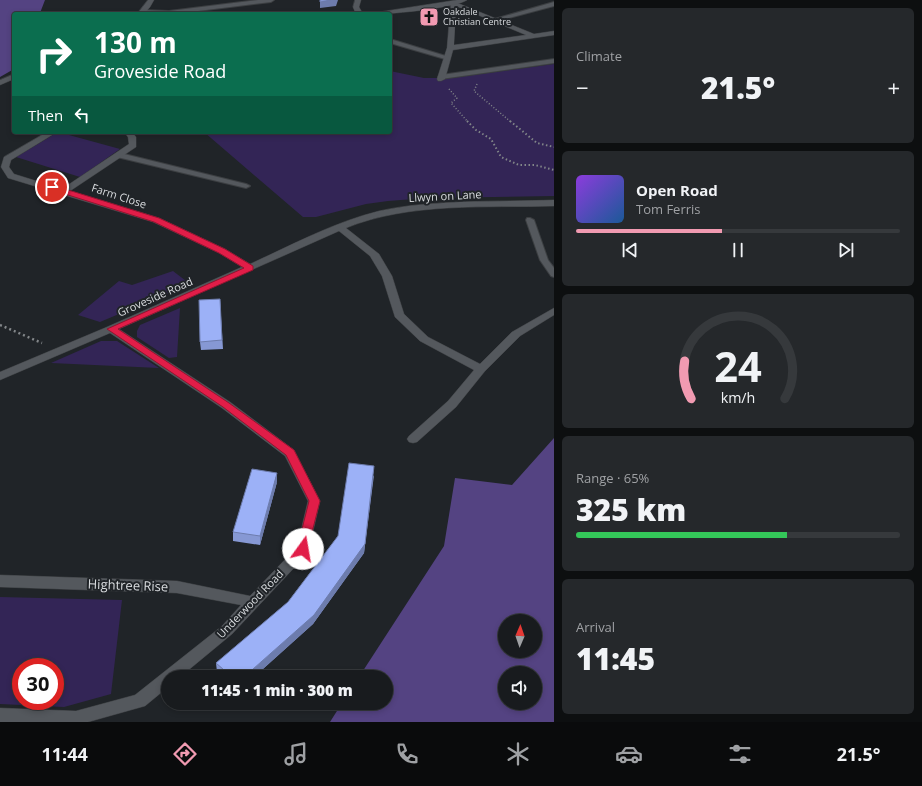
<!DOCTYPE html>
<html lang="en">
<head>
<meta charset="utf-8">
<style>
	:root { --surface:#181b1e; --page:#25282b; --text:#f1f3f6; --muted:#9fa1a4; --line:#36393c; --accent:#f19ab1 }
	body { margin:0; font-family:"Open Sans",sans-serif; background:var(--page); color:var(--text); height:100vh; display:flex; flex-direction:column; font-size:15px; white-space:nowrap }
	* { box-sizing:border-box; margin:0 }
	p { font-size:13px; color:var(--muted) }
	.icon { flex:none; width:22px; height:22px; fill:none; stroke:currentColor; stroke-width:2; stroke-linecap:round; stroke-linejoin:round }
	.map { position:relative; flex:1; overflow:hidden }
	.drawer { display:flex; flex-direction:column; gap:8px; padding:8px; background:#0d0f10; width:368px }
	.drawer>* { flex:none }
	.banner { position:absolute; left:12px; top:12px; width:380px; height:122px; border-radius:4px; box-shadow:0 2px 6px #0003,0 0 0 1px var(--line); background:#0b6e4f; color:#fff; overflow:hidden }
	.needle { width:26px; rotate:2deg }
	.tools { position:absolute; left:498px; top:614px; display:grid; gap:8px }
	.tools a { display:grid; place-items:center; width:44px; height:44px; border-radius:50%; background:var(--surface); box-shadow:0 2px 6px #0003,0 0 0 1px var(--line); font-size:20px }
	.speed { position:absolute; left:12px; top:658px; display:flex; gap:8px; font-size:20px; font-weight:700; text-align:center }
	.speed>* { display:grid; place-content:center; width:52px; height:52px; border-radius:50%; background:var(--surface); box-shadow:0 2px 6px #0003,0 0 0 1px var(--line); line-height:1 }
	.speed .limit { border:6px solid #d22; background:#fff; color:#111 }
	.pin { position:absolute; display:grid; place-items:center; width:34px; height:34px; color:#fff; margin:-17px; border:2px solid #fff; border-radius:50%; box-shadow:0 1px 4px #0007 }
	.me { position:absolute; width:44px; margin:-22px; rotate:13deg; stroke-linejoin:round; filter:drop-shadow(0 0 3px #0008) }
	.turn { display:flex; align-items:center; gap:14px; height:84px; padding:0 16px; font-size:18px }
	.turn .icon { width:52px; height:52px; stroke-width:2.5 }
	.turn b { display:block; font-size:28px; line-height:34px }
	.then { display:flex; align-items:center; height:38px; padding:0 16px; background:#0003; gap:8px; font-size:15px }
	.big { font-size:30px; font-weight:800; line-height:1.1 }
	.drawer .tile { flex:1; display:flex; flex-direction:column; justify-content:center; gap:6px; min-width:0; padding:0 14px; border-radius:6px; background:var(--page) }
	.drawer .dial { align-items:center; gap:0 }
	.dial svg { height:104px; overflow:visible; fill:none; stroke:var(--line); stroke-width:7; stroke-linecap:round; text-anchor:middle }
	.dial text { fill:var(--text); stroke:none }
	.song { display:flex; align-items:center; gap:12px }
	.cover { width:48px; height:48px; border-radius:6px; background:linear-gradient(135deg,hsl(270 70% 55%),hsl(210 70% 35%)) }
	.played { height:4px; border-radius:2px; background:linear-gradient(90deg,var(--accent) 45%,var(--line) 45%) }
	.keys { display:flex; justify-content:space-around; direction:ltr }
	.heat { display:flex; justify-content:space-between; align-items:center; font-size:22px; direction:ltr }
	.charge { height:6px; border-radius:3px; background:linear-gradient(90deg,#34c759 65%,var(--line) 0) }
	.trip { position:absolute; left:161px; top:670px; width:232px; height:40px; border-radius:20px; background:var(--surface); box-shadow:0 2px 6px #0003,0 0 0 1px var(--line); font-weight:800; line-height:40px; text-align:center }
	.tabs { display:flex; height:64px; justify-content:space-around; align-items:center; background:#0a0b0c; color:var(--muted) }
	.tabs .icon { width:28px; height:28px }
	.tabs .current { color:var(--accent) }
	.tabs b { font-size:18px; color:var(--text) }
	main { display:flex; flex:1; min-height:0 }
	.map>svg:first-child { display:block }
	.green { fill:#332556; fill-rule:evenodd }
	.forest { fill:#544382; fill-rule:evenodd }
	.lines { fill:none; stroke-linecap:round; stroke-linejoin:round }
	.service-casing { stroke:#3c3f42; stroke-width:2 }
	.minor-casing { stroke:#3c3f42; stroke-width:1 }
	.tertiary-casing { stroke:#3c3f42; stroke-width:1 }
	.path-far2 { stroke:#828689; stroke-width:1.5; stroke-dasharray:1 2; stroke-linecap:butt }
	.path-far1 { stroke:#828689; stroke-width:2; stroke-dasharray:1.5 2.5; stroke-linecap:butt }
	.path { stroke:#828689; stroke-width:2.5; stroke-dasharray:2 3; stroke-linecap:butt }
	.service { fill:#54585d; fill-rule:evenodd }
	.minor { fill:#54585d; fill-rule:evenodd }
	.tertiary { fill:#54585d; fill-rule:evenodd }
	.wall { fill:#8698d4 }
	.shaded-wall { fill:#6d7cad }
	.building { fill:#9cb1f7; stroke:#6d7cad }
	.route { fill:#e11d48; stroke:#92132f }
	.labels { text-anchor:middle; stroke-width:4; stroke-linejoin:round; paint-order:stroke }
	.far-poi-label { font-size:9px; fill:#d9dcdf; stroke:#202428; text-anchor:start }
	.street-label { font-size:11px; fill:#d9dcdf; stroke:#202428 }
	.near-street-label { font-size:13px; fill:#d9dcdf; stroke:#202428 }
</style>
</head>
<body>
<main>
<div class="map">
<svg width="554" height="722" viewBox="0 0 554 722">
	<rect width="100%" height="100%" fill="#202428"/>
	<path class="green" d="M554,64V196L427,198L388,201L366,204L316,217H303L204,132H390V71L424,78H451Z
		M58,132L120,149L80,177L16,157Z
		M173,271L190,284L100,322L78,315L119,281L132,285Z
		M180,308L177,357L169,358L137,337V331L140,325Z
		M101,341H117L159,368L51,363Z
		M0,597L122,600L111,694L64,707L0,704ZM21,667H55V701H21Z"/>
	<path class="forest" d="M0,0H45L40,13L41,14H14V69L0,77Z
		M554,438V722H330L342,703H386V677H359L444,546L455,478L512,485ZM505,621H535V651H505ZM505,673H535V703H505Z"/>
	<g class="lines">
		<g class="service-casing">
			<path id="service" d="M258,0H274L271,2L174,14H143L140,12L143,10L169,11Z
				M554,2V6L494,22L491,20Z
				M390,39L449,57L450,58L445,59L390,43Z
				M554,59V63L441,79L438,77L441,75Z
				M117,153H120L246,184L250,186L246,188L117,157Z
				M527,218H530L534,220L548,260L554,268V277L551,276L540,260L526,220Z"/>
		</g>
		<g class="minor-casing">
			<path id="minor" d="M355,0H361L359,7L363,14H356L353,7Z
				M451,2H455L534,34L554,31V35L453,50L445,79L441,81H438L437,79L447,48ZM456,6L526,35L454,45Z
				M47,132H57L11,160L9,167L14,174L62,189L129,144L128,137L124,132H132L136,137V147L70,191L159,218L225,249L250,264C292,245 334,222 379,211C432,199 499,202 554,200V206C486,208 410,202 346,228L379,254L392,276L404,314L428,337L480,364L512,332L554,308V315L520,336L485,371L456,407L417,442L413,443L409,442L407,439L409,436L448,401L474,370L420,341L395,317L382,276L370,256L339,231L119,329L230,402L294,450L320,501L308,553L232,634L180,677H168V687L145,706L88,722H0V708L76,711L135,695L222,626L241,605L177,593L0,587V575L177,581L250,596L297,547L308,501L285,456L222,408L110,333L0,380V372L107,327L242,267L219,253L153,222L8,178L1,167L4,157Z"/>
		</g>
		<g class="tertiary-casing">
			<path id="tertiary" d="M148,0H154L150,7L144,14H137Z
				M457,0H467C455,8 393,14 377,14L380,12Z
				M14,74V79L0,85V80Z"/>
		</g>
		<path class="path-far2" d="M477,84L474,91L511,122
			M449,89L457,98L451,103L468,122"/>
		<path class="path-far1" d="M467,121L476,130L491,139L501,157L519,165H535L554,170
			M510,121L537,143L554,147"/>
		<path class="path" d="M0,325L42,343"/>
		<use href="#service" class="service"/>
		<use href="#minor" class="minor"/>
		<use href="#tertiary" class="tertiary"/>
	</g>
	<path class="wall" d="M220,299L223,349L201,350L200,342Z
		M374,475L364,553L313,624L254,677H222L217,672L216,663L288,602L338,536Z
		M277,482L260,545L233,541V532Z"/>
	<path class="shaded-wall" d="M331,0H338L336,6L320,8V2Z
		M374,466L364,553L313,624L254,677H244L314,615Z
		M277,473V482L260,545V536Z"/>
	<path class="building" d="M320,0H331L320,2Z
		M220,299L222,340L200,342L199,300Z
		M349,463L374,466L365,544L314,615L244,677H232L216,663L288,602L338,536Z
		M252,469L277,473L260,536L233,532Z"/>
	<path class="route" d="M52,185L159,218L225,249L253,266V270L118,329L229,403L294,450L320,501L307,552L303,553L299,552L297,549L309,501L286,455L223,407L107,329L244,268L219,253L154,222L49,189L48,187Z"/>
	<defs>
		<g id="church-square" transform="scale(1)"><rect x="-9" y="-9" width="18" height="18" rx="4" fill="#f19ab1" stroke="#202428"/><path d="M-1.2-6h2.4v3.5h3.3v2.4h-3.3V6h-2.4V-.1h-3.3v-2.4h3.3Z" fill="#111"/></g>
	</defs>
	<g fill-rule="evenodd">
		<use href="#church-square" x="429" y="17"/>
	</g>
	<g class="labels">
		<g class="far-poi-label">
			<text x="443" y="15">Oakdale<tspan x="443" dy="10">Christian Centre</tspan></text>
		</g>
		<g class="street-label">
			<text transform="translate(119 196) rotate(18)" y="4">Farm Close</text>
			<text transform="translate(445 196) rotate(-3)" y="4">Llwyn on Lane</text>
			<text transform="translate(155 297) rotate(-24)" y="4">Groveside Road</text>
			<text transform="translate(250 604) rotate(-46)" y="4">Underwood Road</text>
		</g>
		<g class="near-street-label">
			<text transform="translate(128 585) rotate(2)" y="5">Hightree Rise</text>
		</g>
	</g>
</svg>
<div class="tools">
<a><svg class="needle" viewBox="-14 -14 28 28"><path d="M0-13l5 13h-10z" fill="#e53935"/><path d="M0 13l5-13h-10z" fill="#9fa1a4"/></svg></a>
<a><svg class="icon" aria-label="sound" viewBox="0 0 24 24"><path d="M4 9h4l5-4v14l-5-4H4zM17 9q2 3 0 6"/></svg></a>
</div>
<div class="speed"><div class="limit">30</div></div>
<div class="pin" style="left:52px;top:187px;background:#d93025"><svg class="icon" aria-label="arrive" viewBox="0 0 24 24"><path d="M6 21V4h12l-3 4 3 4H6"/></svg></div>
<svg class="me" style="left:303px;top:549px" viewBox="-20 -20 40 40"><circle r="19" fill="#fff"/><path d="M0-13L10 11 0 6-10 11z" fill="#e11d48"/></svg>
<div class="trip">11:45 · 1 min · 300 m</div>
<div class="banner">
<div class="turn"><svg class="icon" aria-label="right" viewBox="0 0 24 24"><path d="M7 20v-9h11M14 6l5 5-5 5"/></svg><div><b>130 m</b>Groveside Road</div></div>
<div class="then">Then<svg class="icon" aria-label="left" viewBox="0 0 24 24"><path d="M17 20v-9H6M10 6l-5 5 5 5"/></svg></div>
</div>
</div>
<section class="drawer">
<div class="tile"><p>Climate</p>
<div class="heat"><a>−</a><b class="big">21.5°</b><a>+</a></div>
</div>
<div class="tile">
<div class="song"><i class="cover"></i><div><b>Open Road</b><p>Tom Ferris</p></div></div>
<div class="played"></div>
<div class="keys"><svg class="icon" aria-label="previous" viewBox="0 0 24 24"><path d="M18 5L8 12l10 7zM5 5v14"/></svg><svg class="icon" aria-label="pause" viewBox="0 0 24 24"><path d="M8 5v14M16 5v14"/></svg><svg class="icon" aria-label="next" viewBox="0 0 24 24"><path d="M6 5l10 7-10 7zM19 5v14"/></svg></div>
</div>
<div class="tile dial"><svg viewBox="0 0 100 80">
<path d="M14 69A42 42 0 1 1 86 69"/>
<path d="M14 69A42 42 0 0 1 9 40" stroke="#f19ab1"/>
<text x="50" y="56" font-size="32" font-weight="700">24</text>
<text x="50" y="72" font-size="11">km/h</text>
</svg></div>
<div class="tile"><p>Range · 65%</p><b class="big">325 km</b><div class="charge"></div></div>
<div class="tile"><p>Arrival</p><b class="big">11:45</b></div>
</section>
</main>
<nav class="tabs">
<b>11:44</b>
<svg class="icon current" aria-label="directions" viewBox="0 0 24 24"><path d="M12 3l9 9-9 9-9-9zM9 14v-3h6M13 9l2 2-2 2"/></svg>
<svg class="icon" aria-label="music" viewBox="0 0 24 24"><path d="M9 18V5l10-2v13"/><circle cx="6" cy="18" r="3"/><circle cx="16" cy="16" r="3"/></svg>
<svg class="icon" aria-label="phone" viewBox="0 0 24 24"><path d="M5 4h4l2 5-3 2q2 4 5 5l2-3 5 2v4C11 20 4 13 5 4z"/></svg>
<svg class="icon" aria-label="climate" viewBox="0 0 24 24"><path d="M12 3v18M4 7l16 10M4 17L20 7"/></svg>
<svg class="icon" aria-label="car" viewBox="0 0 24 24"><path d="M5 17H2v-5l4-1 3-4h7l3 4 3 1v5h-3M9 17h6M6 11h13"/><circle cx="7" cy="17" r="2"/><circle cx="17" cy="17" r="2"/></svg>
<svg class="icon" aria-label="filters" viewBox="0 0 24 24"><path d="M4 7h16M4 17h16"/><circle cx="9" cy="7" r="2"/><circle cx="15" cy="17" r="2"/></svg>
<b>21.5°</b>
</nav>
</body>
</html>
